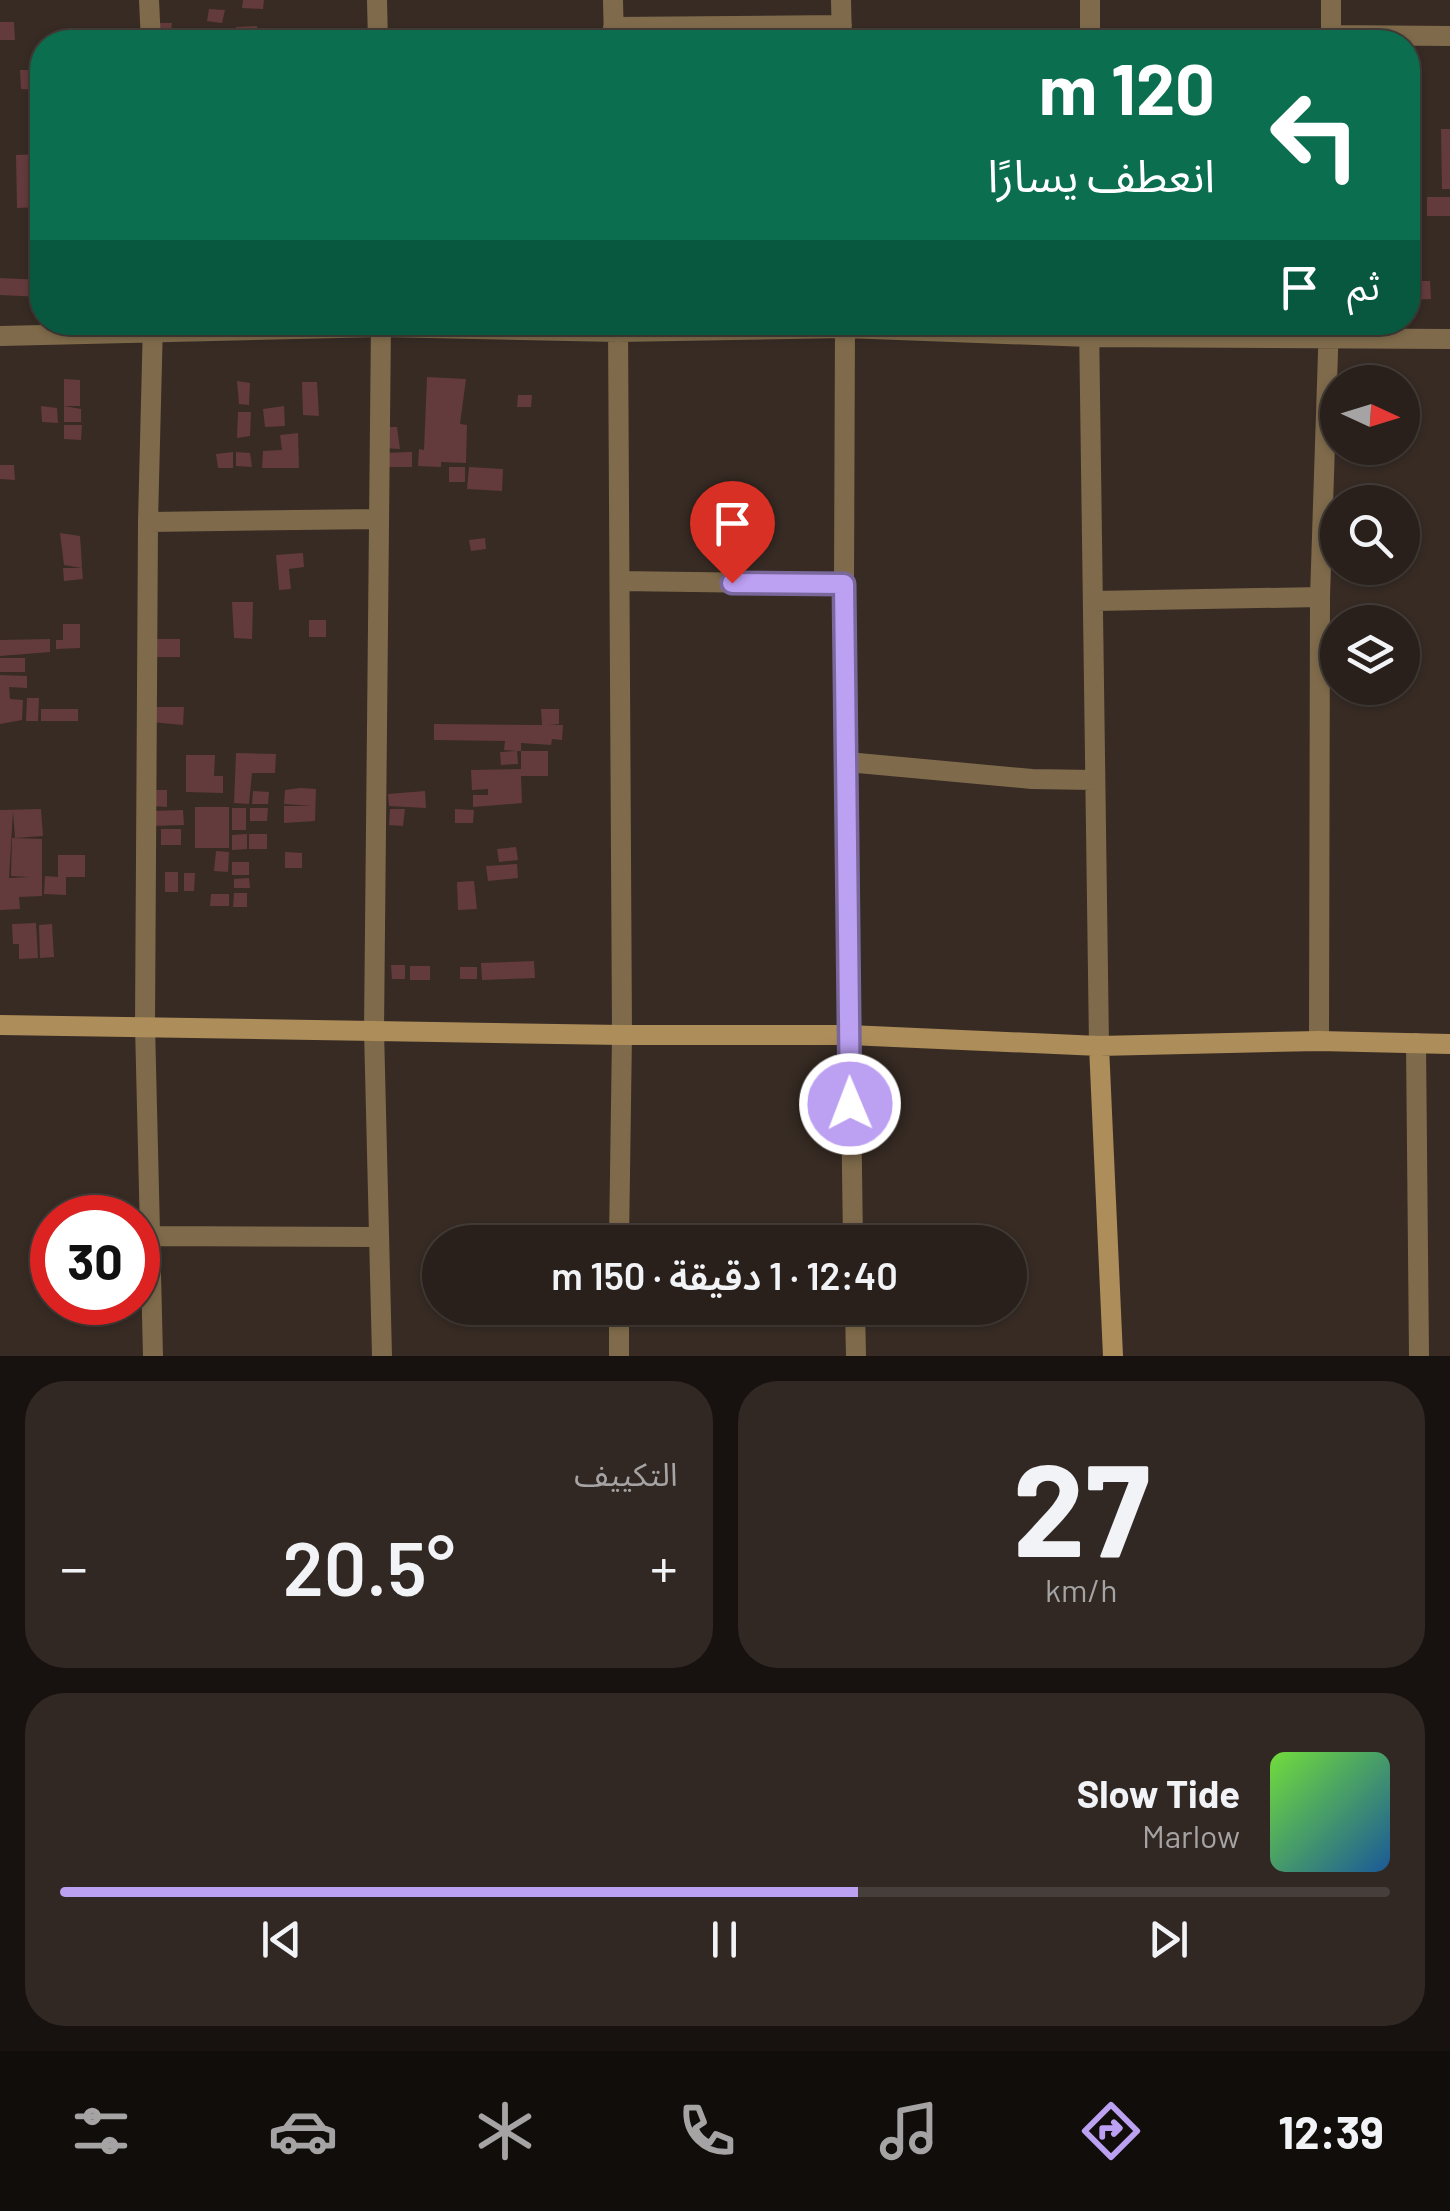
<!DOCTYPE html>
<html lang="ar">
<head>
<meta charset="utf-8">
<style>
	:root { --surface:#29201b; --page:#312824; --text:#f1f3f6; --muted:#a5a3a3; --line:#453e3a; --accent:#bca0f2 }
	body { margin:0; font-family:Barlow,"Noto Sans Arabic",sans-serif; background:var(--page); color:var(--text); direction:rtl; height:100vh; display:flex; flex-direction:column; font-size:38px; white-space:nowrap }
	* { box-sizing:border-box; margin:0 }
	p { font-size:32px; color:var(--muted) }
	.icon { flex:none; width:55px; height:55px; fill:none; stroke:currentColor; stroke-width:2; stroke-linecap:round; stroke-linejoin:round }
	.map { position:relative; height:1356px; overflow:hidden; direction:ltr }
	.drawer { display:flex; flex-direction:column; gap:25px; padding:25px; background:#17120f; flex:1 }
	.drawer>* { flex:none }
	.hud { position:absolute; left:30px; top:30px; width:1390px; height:305px; border-radius:40px; box-shadow:0 2px 8px #0004,0 0 0 2px var(--line); direction:rtl; background:#0b6e4f; color:#fff; overflow:hidden }
	.needle { width:65px; rotate:94deg }
	.buttons { position:absolute; left:1320px; top:365px; display:grid; gap:20px }
	.buttons a { display:grid; place-items:center; width:100px; height:100px; border-radius:50%; background:var(--surface); box-shadow:0 2px 8px #0004,0 0 0 2px var(--line); font-size:50px }
	.speed { position:absolute; left:30px; top:1195px; display:flex; gap:20px; font-size:50px; font-weight:700; text-align:center }
	.speed>* { display:grid; place-content:center; width:130px; height:130px; border-radius:50%; background:var(--surface); box-shadow:0 2px 8px #0004,0 0 0 2px var(--line); line-height:1 }
	.speed .limit { border:15px solid #d22; background:#fff; color:#111 }
	.pin { position:absolute; display:grid; place-items:center; width:85px; height:85px; color:#fff; margin:-102px -42px; border-radius:50% 50% 50% 0; rotate:-45deg; box-shadow:0 0 10px #0007 }
	.pin .icon { rotate:45deg }
	.me { position:absolute; width:110px; margin:-55px; rotate:359deg; stroke-linejoin:round; filter:drop-shadow(0 0 8px #0008) }
	.turn { display:flex; align-items:center; gap:35px; height:210px; padding:0 40px; font-size:45px }
	.turn .icon { width:130px; height:130px; stroke-width:2.5 }
	.turn b { display:block; font-size:70px; line-height:85px }
	.then { display:flex; align-items:center; height:95px; padding:0 40px; background:#0003; gap:20px; font-size:38px }
	.big { font-size:75px; font-weight:600; line-height:1.1 }
	.drawer .tile { flex:1; display:flex; flex-direction:column; justify-content:center; gap:15px; min-width:0; padding:0 35px; border-radius:40px; background:var(--page) }
	.drawer .dial { align-items:center; gap:0 }
	.dial b { font-size:130px; line-height:1 }
	.song { display:flex; align-items:center; gap:30px }
	.cover { width:120px; height:120px; border-radius:15px; background:linear-gradient(135deg,hsl(100 70% 55%),hsl(210 70% 35%)) }
	.played { height:10px; border-radius:5px; background:linear-gradient(90deg,var(--accent) 60%,var(--line) 60%) }
	.keys { display:flex; justify-content:space-around; direction:ltr }
	.heat { display:flex; justify-content:space-between; align-items:center; font-size:55px; direction:ltr }
	.drawer .tiles { flex:1; display:grid; gap:25px; grid-template-columns:1fr 1fr }
	.tile:last-child { grid-column:span 2 }
	.trip { position:absolute; left:422px; top:1225px; width:605px; height:100px; border-radius:50px; background:var(--surface); box-shadow:0 2px 8px #0004,0 0 0 2px var(--line); font-weight:600; line-height:100px; text-align:center; direction:rtl }
	.tabs { display:flex; height:160px; justify-content:space-around; align-items:center; background:#100d0b; color:var(--muted) }
	.tabs .icon { width:70px; height:70px }
	.tabs .active { color:var(--accent) }
	.tabs b { font-size:45px; color:var(--text) }
	.map>svg:first-child { display:block }
	.building { fill:#633b3c }
	.lines { fill:none; stroke-linecap:round; stroke-linejoin:round }
	.street { stroke:#7f6b4b; stroke-width:20 }
	.secondary { stroke:#ad8d59; stroke-width:20 }
	.route-casing { stroke:#7a689d; stroke-width:25 }
	.route { stroke:#bca0f2; stroke-width:18 }
</style>
</head>
<body>
<div class="map">
<svg width="1450" height="1356" viewBox="0 0 1450 1356">
	<rect width="100%" height="100%" fill="#372b24"/>
	<path class="building" d="M243,0H264L263,9L242,8Z
		M209,9L225,10L222,23L207,21Z
		M0,22H14L15,40H0Z
		M150,23H172L170,40L151,39Z
		M257,26L259,38L236,40V27Z
		M20,70H41V90L21,89Z
		M1441,129H1450V189H1442Z
		M42,154V207L17,208L16,155Z
		M1408,164L1421,165V180H1408Z
		M1427,197H1450V216H1427Z
		M1408,219H1418L1417,271H1408Z
		M0,278L42,280V297L0,295Z
		M1408,281H1430L1431,299L1408,300Z
		M427,377L466,379L460,424L467,425L466,463L441,462V467L418,466L419,449L424,450Z
		M64,379L80,380V406H64L81,409V422H64Z
		M237,381L250,383L249,405L239,404Z
		M302,382H317L319,416L303,415Z
		M518,395H532L531,407H517Z
		M41,406L57,408L58,423L42,422Z
		M284,406L285,426L265,427L263,409Z
		M238,412H251L250,436L237,438Z
		M64,425H82L81,440L64,439Z
		M384,427H397L400,449L383,448Z
		M298,433L299,468H262L263,451L282,450L280,435Z
		M233,452V468H218L216,454Z
		M236,452L250,453L252,467L236,466Z
		M412,452V467H382V453Z
		M0,465H14L15,480L0,479Z
		M449,467H465V482H449Z
		M469,467L503,469L502,491L467,489Z
		M60,533L80,536L81,550L82,568L83,579L64,581L63,568H82L64,565Z
		M485,538L486,549L471,551L469,540Z
		M303,553L304,567L289,569L291,589L279,590L276,555Z
		M232,602H253L252,639L234,638Z
		M309,620H326V637H309Z
		M63,624H80V648L56,649V640H63Z
		M50,639V652L0,656V640Z
		M151,639H180V657H151Z
		M0,658H25V672H0Z
		M0,675L27,676V688L9,687L10,699L23,700L22,720L0,724Z
		M27,698H39L38,721H26Z
		M151,707H184L183,725L151,722Z
		M41,709H78V721H41Z
		M541,709H559V724L548,725H563L562,740L552,739L551,745L521,743V751H517L504,750L505,741L434,740V724L542,725Z
		M517,751L518,764L501,765L500,752Z
		M521,751H548V776H521L522,803L473,807V795H488V789L472,790L471,770L521,769Z
		M236,753L276,754L275,773H252L249,804L234,803Z
		M186,755H215L214,776H223V793L186,792Z
		M300,788L316,789L315,821L284,823V806H312L284,804L285,790Z
		M152,790H167V807L152,806Z
		M253,791L269,792L268,804H252Z
		M425,791L426,808L389,806L388,794Z
		M195,807H229V848H195Z
		M232,808H246V830H232Z
		M250,808H268L267,821H250Z
		M41,809L43,836L15,838L13,811L9,878L30,877L11,876L12,838L42,839V896L19,897L20,909L0,910V810Z
		M390,809H405L403,826L389,825Z
		M455,809L474,810L473,823H455Z
		M183,810L184,825L151,826L150,811Z
		M161,829H181V845H161Z
		M247,834V849L232,850V835Z
		M249,834H267V849H249Z
		M516,847L518,860L499,862L497,849Z
		M216,851L229,852L228,872L214,871Z
		M285,852L302,853V868H285Z
		M58,855H85V877H66V895L44,894L45,876L58,877Z
		M232,862H249V875H232Z
		M517,864L518,878L488,881L486,866Z
		M165,872H178V892H165Z
		M184,873H195L194,891H184Z
		M249,878L250,888H234V879Z
		M474,881L477,909L458,910L457,882Z
		M234,893H247V907H233Z
		M211,894H229V906H210Z
		M36,923L38,958L19,959V944H13L12,924Z
		M52,924L54,957L40,958L39,925Z
		M534,961L535,978L482,980L481,963Z
		M391,965H405V979H392Z
		M410,966H430V980H410Z
		M460,967H477V979H460Z"/>
	<g class="lines">
		<path class="street" d="M149,0L151,42
			M377,0L378,42
			M613,0L614,42
			M841,0L842,42
			M613,27L842,25
			M1331,35L1450,36
			M1090,42V0
			M1331,42V0
			M381,322L374,1030L382,1356
			M618,322L622,1035L619,1242
			M845,322L844,584L853,1242
			M1089,322L1099,1046
			M0,336L381,327L618,332L845,328L1089,337L1450,339
			M148,522L379,519
			M620,581L844,584
			M1094,601L1320,597
			M847,762L1032,779L1093,780
			M1319,1041L1320,597L1329,322
			M1416,1043L1419,1356
			M151,1236L379,1237
			M619,1308V1356
			M855,1308L856,1356
			M153,1356L145,1025L148,522L153,322"/>
		<path class="secondary" d="M0,1025L622,1035H849L1099,1046L1319,1041L1450,1044
			M1099,1046L1113,1356"/>
	</g>
	<g class="lines">
		<g class="route-casing">
			<path id="route" d="M732,583L844,584L850,1104"/>
		</g>
		<use href="#route" class="route"/>
	</g>
</svg>
<div class="buttons">
<a><svg class="needle" viewBox="-14 -14 28 28"><path d="M0-13l5 13h-10z" fill="#e53935"/><path d="M0 13l5-13h-10z" fill="#a5a3a3"/></svg></a>
<a><svg class="icon" aria-label="search" viewBox="0 0 24 24"><circle cx="10" cy="10" r="6"/><path d="M15 15l6 6"/></svg></a>
<a><svg class="icon" aria-label="layers" viewBox="0 0 24 24"><path d="M12 4l9 5-9 5-9-5zM3 14l9 5 9-5"/></svg></a>
</div>
<div class="speed"><div class="limit">30</div></div>
<div class="pin" style="left:732px;top:583px;background:#d93025"><svg class="icon" aria-label="arrive" viewBox="0 0 24 24"><path d="M6 21V4h12l-3 4 3 4H6"/></svg></div>
<svg class="me" style="left:850px;top:1104px" viewBox="-20 -20 40 40"><circle r="17" fill="#bca0f2" stroke="#fff" stroke-width="3"/><path d="M0-11L8 9 0 5-8 9z" fill="#fff"/></svg>
<div class="trip">12:40 · 1 دقيقة · 150 m</div>
<div class="hud">
<div class="turn"><svg class="icon" aria-label="left" viewBox="0 0 24 24"><path d="M17 20v-9H6M10 6l-5 5 5 5"/></svg><div><b>120 m</b>انعطف يسارًا</div></div>
<div class="then">ثم<svg class="icon" aria-label="arrive" viewBox="0 0 24 24"><path d="M6 21V4h12l-3 4 3 4H6"/></svg></div>
</div>
</div>
<section class="drawer">
<div class="tiles">
<div class="tile dial"><b>27</b><p>km/h</p></div>
<div class="tile"><p>التكييف</p>
<div class="heat"><a>−</a><b class="big">20.5°</b><a>+</a></div>
</div>
<div class="tile">
<div class="song"><i class="cover"></i><div><b>Slow Tide</b><p>Marlow</p></div></div>
<div class="played"></div>
<div class="keys"><svg class="icon" aria-label="previous" viewBox="0 0 24 24"><path d="M18 5L8 12l10 7zM5 5v14"/></svg><svg class="icon" aria-label="pause" viewBox="0 0 24 24"><path d="M8 5v14M16 5v14"/></svg><svg class="icon" aria-label="next" viewBox="0 0 24 24"><path d="M6 5l10 7-10 7zM19 5v14"/></svg></div>
</div>
</div>
</section>
<nav class="tabs">
<b>12:39</b>
<svg class="icon active" aria-label="directions" viewBox="0 0 24 24"><path d="M12 3l9 9-9 9-9-9zM9 14v-3h6M13 9l2 2-2 2"/></svg>
<svg class="icon" aria-label="music" viewBox="0 0 24 24"><path d="M9 18V5l10-2v13"/><circle cx="6" cy="18" r="3"/><circle cx="16" cy="16" r="3"/></svg>
<svg class="icon" aria-label="phone" viewBox="0 0 24 24"><path d="M5 4h4l2 5-3 2q2 4 5 5l2-3 5 2v4C11 20 4 13 5 4z"/></svg>
<svg class="icon" aria-label="climate" viewBox="0 0 24 24"><path d="M12 3v18M4 7l16 10M4 17L20 7"/></svg>
<svg class="icon" aria-label="car" viewBox="0 0 24 24"><path d="M5 17H2v-5l4-1 3-4h7l3 4 3 1v5h-3M9 17h6M6 11h13"/><circle cx="7" cy="17" r="2"/><circle cx="17" cy="17" r="2"/></svg>
<svg class="icon" aria-label="filters" viewBox="0 0 24 24"><path d="M4 7h16M4 17h16"/><circle cx="9" cy="7" r="2"/><circle cx="15" cy="17" r="2"/></svg>
</nav>
</body>
</html>
